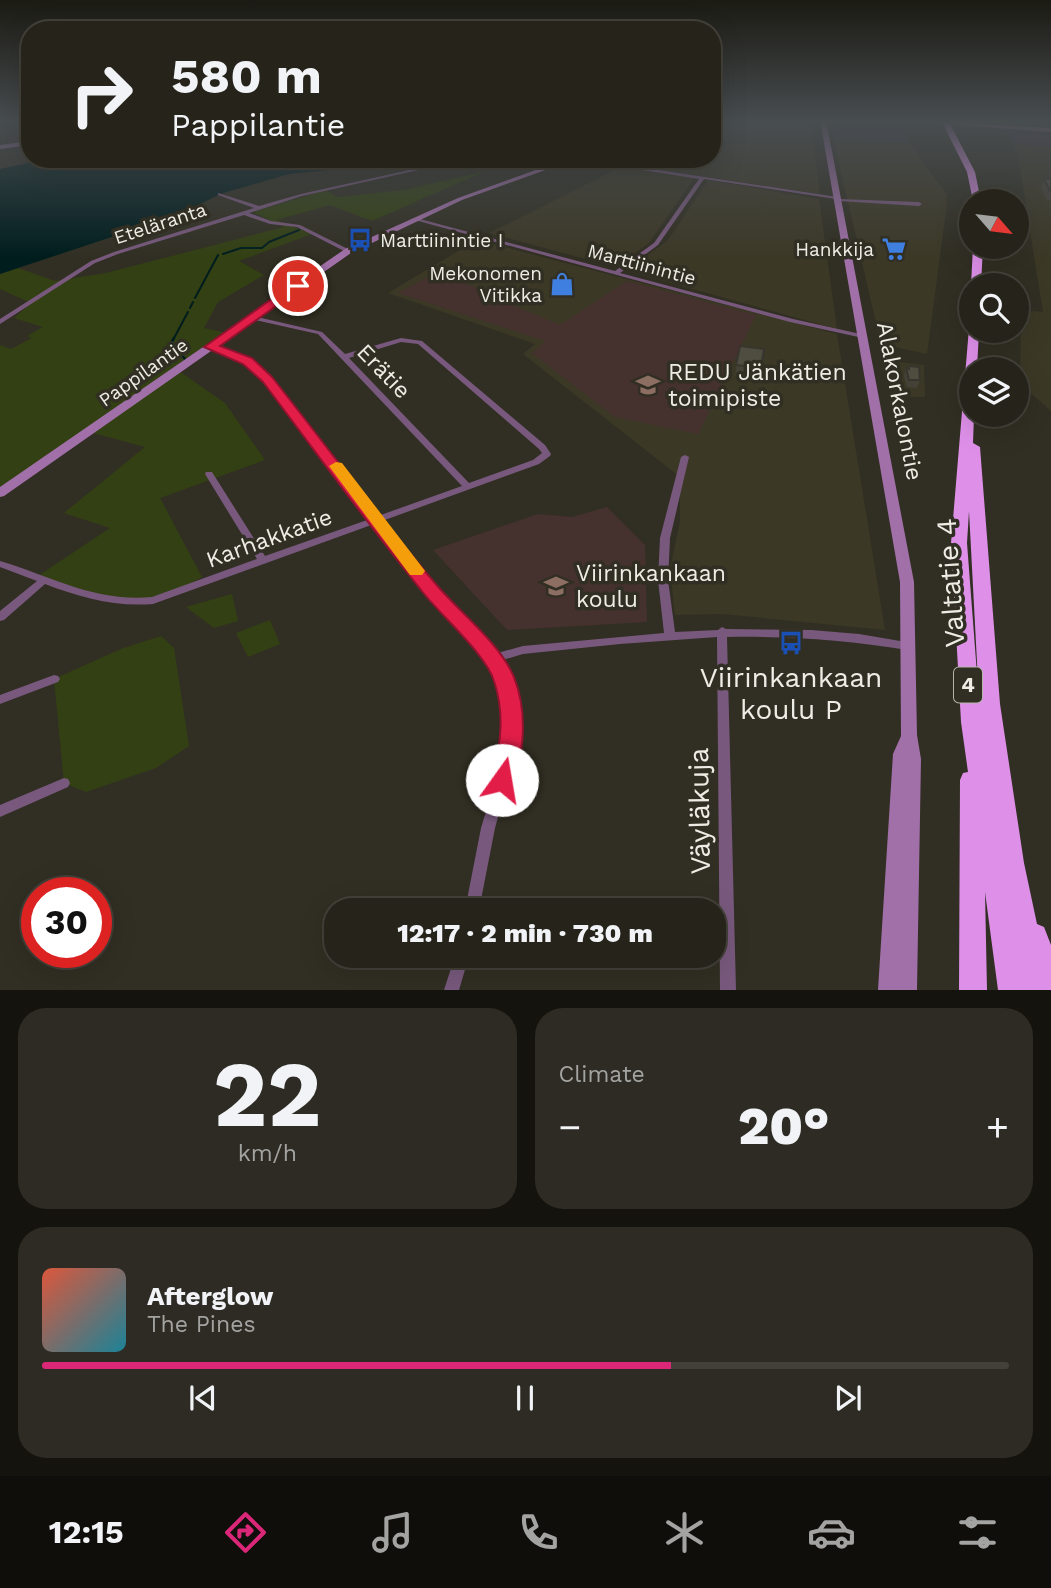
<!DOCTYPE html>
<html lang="en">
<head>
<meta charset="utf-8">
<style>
	:root { --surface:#25231a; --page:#2d2b23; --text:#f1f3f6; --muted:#a3a4a2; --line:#424039; --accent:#db2777 }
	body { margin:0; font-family:"Work Sans",sans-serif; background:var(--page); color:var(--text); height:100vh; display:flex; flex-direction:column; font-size:26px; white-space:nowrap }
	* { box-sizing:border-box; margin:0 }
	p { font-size:23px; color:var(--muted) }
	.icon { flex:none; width:38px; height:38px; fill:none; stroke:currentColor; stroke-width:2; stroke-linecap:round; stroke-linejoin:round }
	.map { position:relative; height:990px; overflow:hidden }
	.side { display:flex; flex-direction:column; gap:18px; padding:18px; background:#14130e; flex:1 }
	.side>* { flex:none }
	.guide { position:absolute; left:21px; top:21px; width:700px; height:147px; border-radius:28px; box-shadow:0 7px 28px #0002,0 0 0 2px var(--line); background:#25231a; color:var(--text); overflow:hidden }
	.needle { width:46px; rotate:118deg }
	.tools { position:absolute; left:959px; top:189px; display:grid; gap:14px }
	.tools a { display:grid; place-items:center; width:70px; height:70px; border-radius:50%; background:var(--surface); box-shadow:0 7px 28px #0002,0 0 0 2px var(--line); font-size:35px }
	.speed { position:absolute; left:21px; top:877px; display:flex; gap:14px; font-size:35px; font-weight:700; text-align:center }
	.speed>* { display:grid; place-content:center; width:91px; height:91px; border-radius:50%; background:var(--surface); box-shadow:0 7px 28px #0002,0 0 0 2px var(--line); line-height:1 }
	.speed .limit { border:10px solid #d22; background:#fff; color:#111 }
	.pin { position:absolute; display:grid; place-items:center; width:60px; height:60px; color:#fff; margin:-30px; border:4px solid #fff; border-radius:50%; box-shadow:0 2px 7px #0007 }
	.me { position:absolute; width:77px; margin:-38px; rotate:13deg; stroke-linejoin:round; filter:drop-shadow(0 0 5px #0008) }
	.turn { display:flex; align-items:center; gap:24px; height:147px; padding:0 35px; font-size:32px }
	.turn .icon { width:91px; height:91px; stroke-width:2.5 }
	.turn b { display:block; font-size:49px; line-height:60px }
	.big { font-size:52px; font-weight:800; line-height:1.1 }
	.side .tile { flex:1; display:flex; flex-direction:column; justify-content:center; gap:10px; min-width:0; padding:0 24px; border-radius:28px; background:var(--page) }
	.side .dial { align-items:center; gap:0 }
	.dial b { font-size:91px; line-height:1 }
	.song { display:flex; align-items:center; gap:21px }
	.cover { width:84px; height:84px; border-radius:10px; background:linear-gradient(135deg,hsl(10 70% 55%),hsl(190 70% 35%)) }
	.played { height:7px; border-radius:4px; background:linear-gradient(90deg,var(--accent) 65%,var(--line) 65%) }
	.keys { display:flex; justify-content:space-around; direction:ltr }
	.heat { display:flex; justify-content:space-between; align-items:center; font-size:38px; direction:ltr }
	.side .tiles { flex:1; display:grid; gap:18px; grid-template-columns:1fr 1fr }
	.tile:last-child { grid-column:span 2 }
	.trip { position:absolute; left:324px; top:898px; width:402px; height:70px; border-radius:28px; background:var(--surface); box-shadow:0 7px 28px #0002,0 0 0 2px var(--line); font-weight:800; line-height:70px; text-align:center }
	.tab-bar { display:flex; height:112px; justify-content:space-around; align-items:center; background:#0f0e0a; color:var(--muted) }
	.tab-bar .icon { width:49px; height:49px }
	.tab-bar .on { color:var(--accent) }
	.tab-bar b { font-size:32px; color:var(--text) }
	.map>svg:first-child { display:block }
	.commercial { fill:#3c3241 }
	.built { fill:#3c3826 }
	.education { fill:#45312e }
	.green { fill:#334013 }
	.water { fill:#001d1e }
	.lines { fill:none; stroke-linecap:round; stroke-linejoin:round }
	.stream-far1 { stroke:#001d1e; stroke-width:2 }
	.stream { stroke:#001d1e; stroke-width:2.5 }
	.street { fill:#78597d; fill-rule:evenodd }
	.secondary { fill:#a170a9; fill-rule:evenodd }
	.highway { fill:#de90e9; fill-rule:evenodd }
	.wall { fill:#444137 }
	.building { fill:#4f4c40; stroke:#37352d; stroke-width:2 }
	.route { fill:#e11d48; stroke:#92132f; stroke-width:2 }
	.slow { fill:#f59e0b }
	.labels { text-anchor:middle; stroke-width:7; stroke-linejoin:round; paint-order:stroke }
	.far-street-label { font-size:19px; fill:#eeede5; stroke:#312f23 }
	.far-poi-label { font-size:19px; fill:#eeede5; stroke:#312f23; text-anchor:end }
	.shield { fill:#312f23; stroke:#b5b4ab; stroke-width:2 }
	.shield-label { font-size:21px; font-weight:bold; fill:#eeede5 }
	.street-label { font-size:23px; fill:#eeede5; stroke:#312f23 }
	.poi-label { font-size:23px; fill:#eeede5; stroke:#312f23; text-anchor:start }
	.near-street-label { font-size:28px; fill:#eeede5; stroke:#312f23 }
	.near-poi-label { font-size:28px; fill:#eeede5; stroke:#312f23 }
</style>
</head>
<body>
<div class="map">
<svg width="1051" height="990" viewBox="0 0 1051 990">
	<rect width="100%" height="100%" fill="#312f23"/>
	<path class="commercial" d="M830,120L900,123L909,143L833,138Z
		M1006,130L1051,134V147L1012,143Z"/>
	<path class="built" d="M712,120H810L820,194L590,159H712Z
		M833,138L909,143L948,196L927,354L881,344Z
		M1012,143L1051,147V411L1020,384L1021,310L1043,312L1018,156Z
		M623,166L695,177L649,243L615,267L489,233Z
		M708,180L819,199L837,329L627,271L668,240Z
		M477,240L837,334L885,630L722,614L675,615L670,569L680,521V477L523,354L535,344L388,293Z
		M883,360L924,365L925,397H898Z"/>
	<path class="education" d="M434,274L494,293L493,297L560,325L627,281L756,315L698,434L615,417L532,353L546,341L398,293Z
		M607,507L645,545L647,622L507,630L433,550L538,514L572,517Z"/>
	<path class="green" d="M486,171L372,221L330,205L277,220L312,234L239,261L264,275L218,302L204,328L227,333L176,369L225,403L265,460L160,498L202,577C135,617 107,599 38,576L110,528L64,513L145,447L86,431L0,491V345L11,349L32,338L27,336L43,327L14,318L31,303L0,289V274L18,268L55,281L106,273L284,227L253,212L326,190L337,197L404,190Z
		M232,594L238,621L214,628L186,607Z
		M270,620L280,644L248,657L236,633Z
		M161,636L174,648L189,746L156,768L86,792L64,783L54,679L121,649Z"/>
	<path class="water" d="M46,159H390L378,165L289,174L220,194L181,214L0,274V169Z"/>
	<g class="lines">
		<path class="stream-far1" d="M223,254L241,248H262L269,242L299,230
			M195,298L218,255
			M190,308L193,302
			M173,340L188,312"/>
		<path class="stream" d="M174,338L171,343L176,348
			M178,351L185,359"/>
		<path class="street" d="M459,159H468L302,196L249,213L271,221L300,225L350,250V252H346L297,227L270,224L244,215L118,254L95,263L0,324V319L91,261L114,252L254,208L218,195V193L259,206L301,194Z
			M574,159H587L837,197L839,199L919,202L922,204L919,206L838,201L836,199L704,179L658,245L620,273L793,319L865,335L866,336L863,338L790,322L411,219L416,218L615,271L654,243L699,179Z
			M253,316L322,332L345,354L401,338L422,341L545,445L551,454L550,456L539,464L382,521L432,585L494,654L523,646L664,633L658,580L660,538L681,457L685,455L689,457L670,538L668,580L675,632L718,630L722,627L726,629L811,630L859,634L912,643L913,646L912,649L908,650C846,640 790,636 727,637L736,990H720L717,637L620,644L523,654L499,661L510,677L518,715L515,756L495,828L479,910H465L481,828L503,756L506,715L499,678L488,662L424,589L374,524L153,604C114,607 82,598 45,584L4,620L0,621V611L37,581L0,567V561C54,577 93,602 152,597L257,559L205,474L206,472H212L265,556L370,519L265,382L245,362L209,348V346H213L249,360L271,378L378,516L462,486L318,334L251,319L250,318ZM401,342L418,344L539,449L542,453L533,460L469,483L349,358Z
			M54,675L58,676L60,679L58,682L0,704V695Z
			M64,778L68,779L70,783L68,787L0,817V805Z
			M455,956H469L459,990H444Z"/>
		<path class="secondary" d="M820,120H826L914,582L917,735L921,759L917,990H878L893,754L901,736L900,582Z
			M887,120H913L1051,128V132Z
			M30,141V145L0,149V145Z
			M566,159H576L462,200L351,253L4,496L0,497V487L345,249L458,198Z"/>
		<path class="highway" d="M941,120H948L975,172L981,201H973L967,172Z
			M973,247H983L981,285H971Z
			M969,328L979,331L977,369H971V415H974L973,443L980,447L1000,704L1024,863L1037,924L1044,927L1051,945V990H998L985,892L987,990H959L960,780L963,773L968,772L961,722L951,543ZM969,511L979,700L967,543Z"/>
	</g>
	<path class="wall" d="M1044,179H1051V201L1046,199L1041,187Z
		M740,346L764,349L759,380L735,376Z
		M909,366L920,380L917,388L907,387L904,376L906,368H908Z"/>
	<path class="building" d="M1044,179H1051V191H1050Z
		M740,346L764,349L761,368L736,365Z
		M909,366L919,367L920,380H909L906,368L909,369Z"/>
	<linearGradient id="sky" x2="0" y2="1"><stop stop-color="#1b1a13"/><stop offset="0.47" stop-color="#484d50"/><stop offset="1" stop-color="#484d50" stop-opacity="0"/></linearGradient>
	<rect width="1051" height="258" fill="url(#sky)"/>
	<path class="route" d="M294,283L304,286L220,346L252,358L272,377C326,445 378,517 435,583C458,611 500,643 514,677C527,710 526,754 510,786L502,789L494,786L491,780C501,746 505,714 494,681C486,654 439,614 421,590C366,522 316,452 263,382L243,364L204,347Z"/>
	<path class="slow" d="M336,462L342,463L422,567L425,571L422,575H410L329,466Z"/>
	<defs>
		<g id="bus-bare" transform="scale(1.89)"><path d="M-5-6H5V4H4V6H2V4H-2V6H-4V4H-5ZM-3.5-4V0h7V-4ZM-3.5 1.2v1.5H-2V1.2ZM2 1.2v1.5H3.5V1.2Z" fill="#1a4fb4" stroke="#312f23" stroke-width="2.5" paint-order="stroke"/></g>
		<g id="supermarket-bare" transform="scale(1.89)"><path d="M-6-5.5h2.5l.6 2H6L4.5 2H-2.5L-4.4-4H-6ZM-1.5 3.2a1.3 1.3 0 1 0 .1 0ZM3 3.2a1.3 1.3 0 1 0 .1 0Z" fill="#3f7fe0" stroke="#312f23" stroke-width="2.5" paint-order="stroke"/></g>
		<g id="shop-bare" transform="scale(1.89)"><path d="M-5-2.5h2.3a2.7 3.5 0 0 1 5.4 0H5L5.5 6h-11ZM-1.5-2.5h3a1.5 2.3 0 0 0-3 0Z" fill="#3f7fe0" stroke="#312f23" stroke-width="2.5" paint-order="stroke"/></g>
		<g id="school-bare" transform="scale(1.89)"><path d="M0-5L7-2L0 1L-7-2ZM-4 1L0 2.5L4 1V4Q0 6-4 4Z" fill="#8d6e63" stroke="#312f23" stroke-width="2.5" paint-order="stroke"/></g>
	</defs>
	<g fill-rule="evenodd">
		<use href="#bus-bare" x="360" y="240"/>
		<use href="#supermarket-bare" x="894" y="249"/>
		<use href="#shop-bare" x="562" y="284"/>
		<use href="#school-bare" x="648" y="385"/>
		<use href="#school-bare" x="556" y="586"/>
		<use href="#bus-bare" x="791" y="643"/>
	</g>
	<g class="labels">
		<g class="far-street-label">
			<text transform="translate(160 223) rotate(-18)" y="7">Eteläranta</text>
			<text transform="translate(642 264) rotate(15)" y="7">Marttiinintie</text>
			<text transform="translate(143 372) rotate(-35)" y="7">Pappilantie</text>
		</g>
		<g class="far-poi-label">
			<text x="380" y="247" text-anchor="start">Marttiinintie I</text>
			<text x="874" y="256">Hankkija</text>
			<text x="542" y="280">Mekonomen<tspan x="542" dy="22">Vitikka</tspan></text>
		</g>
		<rect class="shield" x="954" y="667.5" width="28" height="35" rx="5"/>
		<g class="shield-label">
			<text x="968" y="692">4</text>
		</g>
		<g class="street-label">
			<text transform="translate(384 371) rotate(46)" y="8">Erätie</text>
			<text transform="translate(900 401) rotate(79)" y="8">Alakorkalontie</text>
			<text transform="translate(269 538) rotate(-20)" y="8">Karhakkatie</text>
		</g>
		<g class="poi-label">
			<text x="668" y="380">REDU Jänkätien<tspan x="668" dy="26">toimipiste</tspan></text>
			<text x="576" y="581">Viirinkankaan<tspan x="576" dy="26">koulu</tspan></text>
		</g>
		<g class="near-street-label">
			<text transform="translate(950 583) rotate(-94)" y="10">Valtatie 4</text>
			<text transform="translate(699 811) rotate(-91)" y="10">Väyläkuja</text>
		</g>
		<g class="near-poi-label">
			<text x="791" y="687">Viirinkankaan<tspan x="791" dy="32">koulu P</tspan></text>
		</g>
	</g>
</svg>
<div class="tools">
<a><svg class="needle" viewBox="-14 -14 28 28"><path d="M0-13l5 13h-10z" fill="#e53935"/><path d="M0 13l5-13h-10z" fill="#a3a4a2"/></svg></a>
<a><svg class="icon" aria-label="search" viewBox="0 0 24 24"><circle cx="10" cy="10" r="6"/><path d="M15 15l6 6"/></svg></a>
<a><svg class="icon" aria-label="layers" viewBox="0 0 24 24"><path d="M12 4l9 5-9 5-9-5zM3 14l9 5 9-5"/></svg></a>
</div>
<div class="speed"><div class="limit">30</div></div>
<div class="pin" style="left:298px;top:286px;background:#d93025"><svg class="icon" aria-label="arrive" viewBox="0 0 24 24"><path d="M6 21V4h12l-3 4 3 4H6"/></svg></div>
<svg class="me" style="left:502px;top:780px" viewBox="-20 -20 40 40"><circle r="19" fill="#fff"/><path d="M0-13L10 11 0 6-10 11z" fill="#e11d48"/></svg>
<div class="trip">12:17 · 2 min · 730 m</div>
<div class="guide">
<div class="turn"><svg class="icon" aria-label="right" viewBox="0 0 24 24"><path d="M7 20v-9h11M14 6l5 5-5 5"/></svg><div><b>580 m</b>Pappilantie</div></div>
</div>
</div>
<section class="side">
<div class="tiles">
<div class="tile dial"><b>22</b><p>km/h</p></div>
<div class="tile"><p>Climate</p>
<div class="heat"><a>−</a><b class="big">20°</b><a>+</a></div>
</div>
<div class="tile">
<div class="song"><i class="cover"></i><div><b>Afterglow</b><p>The Pines</p></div></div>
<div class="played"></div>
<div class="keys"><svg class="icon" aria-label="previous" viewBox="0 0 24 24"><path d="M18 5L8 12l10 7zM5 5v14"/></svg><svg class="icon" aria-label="pause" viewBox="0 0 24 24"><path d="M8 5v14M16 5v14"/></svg><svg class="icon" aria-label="next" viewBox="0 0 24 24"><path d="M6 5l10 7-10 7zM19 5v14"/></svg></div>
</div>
</div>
</section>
<nav class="tab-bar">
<b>12:15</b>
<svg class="icon on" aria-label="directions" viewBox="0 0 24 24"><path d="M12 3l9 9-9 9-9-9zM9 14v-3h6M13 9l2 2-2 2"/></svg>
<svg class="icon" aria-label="music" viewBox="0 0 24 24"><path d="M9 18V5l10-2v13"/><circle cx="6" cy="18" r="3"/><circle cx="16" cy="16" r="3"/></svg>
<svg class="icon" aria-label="phone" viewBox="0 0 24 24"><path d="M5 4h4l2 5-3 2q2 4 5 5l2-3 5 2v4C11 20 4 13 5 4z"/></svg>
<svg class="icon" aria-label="climate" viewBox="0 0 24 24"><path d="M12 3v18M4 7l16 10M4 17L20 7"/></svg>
<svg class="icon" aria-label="car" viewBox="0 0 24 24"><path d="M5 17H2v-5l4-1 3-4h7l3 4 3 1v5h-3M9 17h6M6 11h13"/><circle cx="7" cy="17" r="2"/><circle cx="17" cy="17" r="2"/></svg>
<svg class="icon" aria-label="filters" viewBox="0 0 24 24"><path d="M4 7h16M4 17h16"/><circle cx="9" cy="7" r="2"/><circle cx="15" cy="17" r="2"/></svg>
</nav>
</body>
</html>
